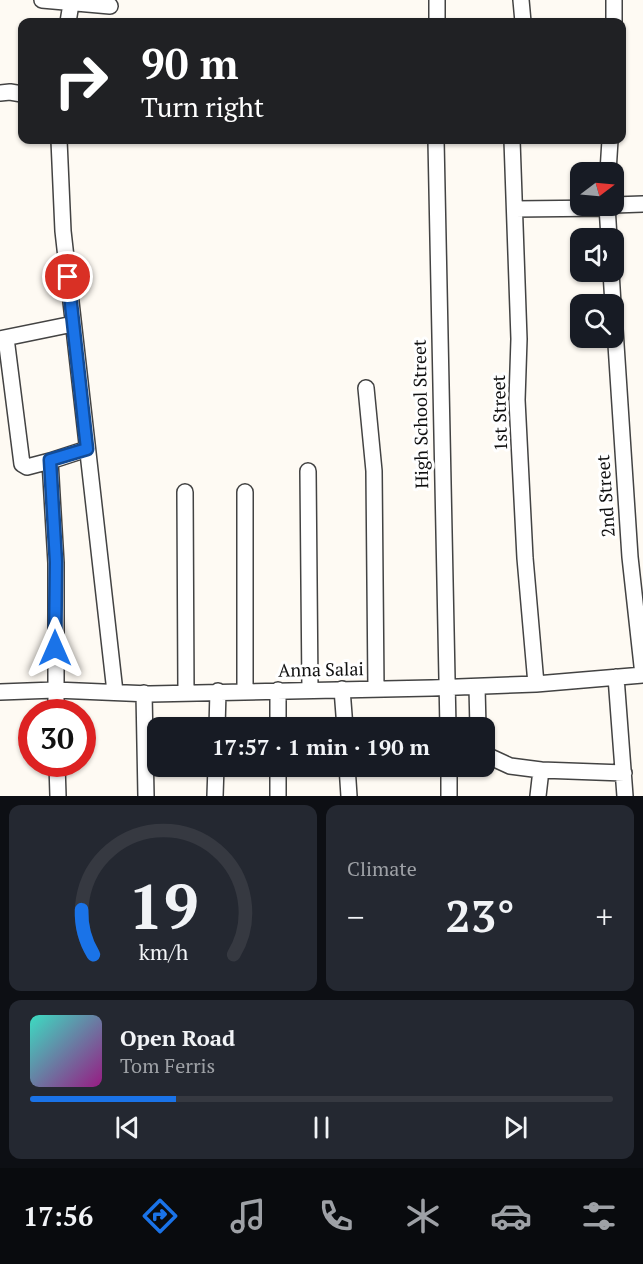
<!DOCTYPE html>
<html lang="en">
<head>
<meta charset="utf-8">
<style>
	:root { --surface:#171b24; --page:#242831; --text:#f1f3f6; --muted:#9ea1a6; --line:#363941; --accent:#1a73e8 }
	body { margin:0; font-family:"PT Serif",serif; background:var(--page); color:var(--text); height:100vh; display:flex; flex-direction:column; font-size:22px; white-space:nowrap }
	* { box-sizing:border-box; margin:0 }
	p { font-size:20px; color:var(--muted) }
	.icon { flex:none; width:33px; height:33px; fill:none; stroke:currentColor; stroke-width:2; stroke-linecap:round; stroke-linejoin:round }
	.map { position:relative; height:796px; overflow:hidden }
	.sheet { display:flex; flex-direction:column; gap:9px; padding:9px; background:#0d0f14; flex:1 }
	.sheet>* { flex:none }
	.banner { position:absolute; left:18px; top:18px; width:608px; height:126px; border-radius:12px; box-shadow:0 2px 4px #0004; background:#202124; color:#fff; overflow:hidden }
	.needle { width:39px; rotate:74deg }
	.buttons { position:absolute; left:570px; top:162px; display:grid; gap:12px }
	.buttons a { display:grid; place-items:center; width:54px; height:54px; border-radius:12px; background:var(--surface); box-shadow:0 2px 4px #0004; font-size:30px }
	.speed { position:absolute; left:18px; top:699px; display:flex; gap:12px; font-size:30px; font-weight:700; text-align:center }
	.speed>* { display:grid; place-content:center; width:78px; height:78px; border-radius:50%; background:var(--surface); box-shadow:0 2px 4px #0004; line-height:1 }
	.speed .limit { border:9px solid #d22; background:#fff; color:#111 }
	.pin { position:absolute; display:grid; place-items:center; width:51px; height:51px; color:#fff; margin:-26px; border:3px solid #fff; border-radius:50%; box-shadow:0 2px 6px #0007 }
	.me { position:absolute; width:66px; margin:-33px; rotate:0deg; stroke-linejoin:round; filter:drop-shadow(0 0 4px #0008) }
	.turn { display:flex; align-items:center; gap:21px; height:126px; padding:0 24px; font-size:27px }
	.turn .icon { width:78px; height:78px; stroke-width:2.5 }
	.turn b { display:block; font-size:42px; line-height:51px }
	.big { font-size:45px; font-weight:800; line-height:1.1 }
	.sheet .widget { flex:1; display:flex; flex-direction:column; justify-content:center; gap:9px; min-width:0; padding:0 21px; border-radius:12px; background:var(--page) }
	.sheet .dial { align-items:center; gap:0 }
	.dial svg { height:156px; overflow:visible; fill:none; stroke:var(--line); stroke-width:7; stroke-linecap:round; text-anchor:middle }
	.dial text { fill:var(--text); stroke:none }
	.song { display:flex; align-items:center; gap:18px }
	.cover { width:72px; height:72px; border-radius:9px; background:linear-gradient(135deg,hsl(170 70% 55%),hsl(310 70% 35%)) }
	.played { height:6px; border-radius:3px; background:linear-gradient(90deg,var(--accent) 25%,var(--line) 25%) }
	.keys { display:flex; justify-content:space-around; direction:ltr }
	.heat { display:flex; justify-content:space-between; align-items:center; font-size:33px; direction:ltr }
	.sheet .tiles { flex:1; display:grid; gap:9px; grid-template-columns:1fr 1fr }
	.widget:last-child { grid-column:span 2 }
	.trip { position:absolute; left:147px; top:717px; width:348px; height:60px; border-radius:12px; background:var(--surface); box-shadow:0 2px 4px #0004; font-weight:800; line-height:60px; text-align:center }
	.tab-bar { display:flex; height:96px; justify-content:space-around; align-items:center; background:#090b0e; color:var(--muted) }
	.tab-bar .icon { width:42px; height:42px }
	.tab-bar .current { color:var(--accent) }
	.tab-bar b { font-size:27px; color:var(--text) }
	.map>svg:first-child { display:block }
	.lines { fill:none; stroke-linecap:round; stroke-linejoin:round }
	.minor-casing { stroke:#434343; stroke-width:18 }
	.minor { stroke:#fff; stroke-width:15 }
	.route-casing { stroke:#114b97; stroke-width:15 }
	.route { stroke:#1a73e8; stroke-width:10 }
	.labels { text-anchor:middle; stroke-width:6; stroke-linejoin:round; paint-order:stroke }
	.street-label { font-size:18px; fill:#101010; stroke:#fff }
</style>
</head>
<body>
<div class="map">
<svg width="643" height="796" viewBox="0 0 643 796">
	<rect width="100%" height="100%" fill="#fefaf3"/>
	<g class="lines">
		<g class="minor-casing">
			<path id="minor" d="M42,0L110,6
				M521,0L523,22
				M614,0V22
				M68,22L71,4
				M437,22V0
				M0,93L10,92L22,94
				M59,140L63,231L115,692
				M436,140L448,728
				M512,140L519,339L517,400L525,558L536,684
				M608,172L610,140
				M614,205L643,204
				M607,206L609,238
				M515,209L607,208
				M611,272L613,304
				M614,314L630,557L643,675
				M6,338L22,464L27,467L50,461
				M0,339L73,324
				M366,388L374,471L376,689
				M308,471L310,690
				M185,492L186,693
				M616,677L625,796
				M477,687L478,728
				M342,689L345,728
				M245,691V492
				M0,692L55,690L150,694L432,688L536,684L643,675
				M144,693L146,796
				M56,712V563L50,461L87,449
				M217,728L218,691
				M278,728V690
				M484,754L510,766L541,770L538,796
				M57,764L58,796
				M347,766L349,796
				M449,766V796
				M541,770L624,773
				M215,796L216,766
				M278,796V766"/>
		</g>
		<use href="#minor" class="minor"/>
	</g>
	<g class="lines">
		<g class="route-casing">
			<path id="route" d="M55,648L56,562L50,460L87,449L68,277"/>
		</g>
		<use href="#route" class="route"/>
	</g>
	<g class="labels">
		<g class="street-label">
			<text transform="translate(500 413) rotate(-92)" y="6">1st Street</text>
			<text transform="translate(421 414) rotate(-91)" y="6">High School Street</text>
			<text transform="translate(606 496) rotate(-94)" y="6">2nd Street</text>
			<text transform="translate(321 670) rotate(-1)" y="6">Anna Salai</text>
		</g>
	</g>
</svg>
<div class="buttons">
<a><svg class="needle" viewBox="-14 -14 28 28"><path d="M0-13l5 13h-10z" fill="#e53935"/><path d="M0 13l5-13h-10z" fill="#9ea1a6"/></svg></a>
<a><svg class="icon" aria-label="sound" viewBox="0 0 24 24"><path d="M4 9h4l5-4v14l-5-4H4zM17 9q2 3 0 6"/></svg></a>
<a><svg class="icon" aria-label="search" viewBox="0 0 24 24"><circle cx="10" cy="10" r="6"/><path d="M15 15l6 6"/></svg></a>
</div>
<div class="speed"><div class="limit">30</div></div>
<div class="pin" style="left:68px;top:277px;background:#d93025"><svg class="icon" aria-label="arrive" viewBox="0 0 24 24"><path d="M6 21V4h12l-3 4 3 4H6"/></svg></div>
<svg class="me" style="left:55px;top:648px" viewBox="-20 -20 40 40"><path d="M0-17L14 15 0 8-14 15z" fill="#1a73e8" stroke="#fff" stroke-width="4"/></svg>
<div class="trip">17:57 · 1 min · 190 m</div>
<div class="banner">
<div class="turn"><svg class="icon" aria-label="right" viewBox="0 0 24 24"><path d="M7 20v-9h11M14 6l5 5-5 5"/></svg><div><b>90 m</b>Turn right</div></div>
</div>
</div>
<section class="sheet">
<div class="tiles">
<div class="widget dial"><svg viewBox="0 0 100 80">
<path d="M14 69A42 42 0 1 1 86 69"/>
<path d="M14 69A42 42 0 0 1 8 46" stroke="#1a73e8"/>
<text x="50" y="56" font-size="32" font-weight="700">19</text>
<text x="50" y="72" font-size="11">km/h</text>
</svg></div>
<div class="widget"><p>Climate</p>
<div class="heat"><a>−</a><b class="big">23°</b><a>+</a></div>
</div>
<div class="widget">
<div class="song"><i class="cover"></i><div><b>Open Road</b><p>Tom Ferris</p></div></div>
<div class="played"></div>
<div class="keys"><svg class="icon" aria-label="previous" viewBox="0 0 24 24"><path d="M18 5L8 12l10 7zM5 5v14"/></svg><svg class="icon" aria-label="pause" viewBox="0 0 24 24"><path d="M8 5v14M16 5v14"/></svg><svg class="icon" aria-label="next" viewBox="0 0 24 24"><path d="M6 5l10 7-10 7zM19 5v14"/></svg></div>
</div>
</div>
</section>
<nav class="tab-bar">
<b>17:56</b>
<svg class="icon current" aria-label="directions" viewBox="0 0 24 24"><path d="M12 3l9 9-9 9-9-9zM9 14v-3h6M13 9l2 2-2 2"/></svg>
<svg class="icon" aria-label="music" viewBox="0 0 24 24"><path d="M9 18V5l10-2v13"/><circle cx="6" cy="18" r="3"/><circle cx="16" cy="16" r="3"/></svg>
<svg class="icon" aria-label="phone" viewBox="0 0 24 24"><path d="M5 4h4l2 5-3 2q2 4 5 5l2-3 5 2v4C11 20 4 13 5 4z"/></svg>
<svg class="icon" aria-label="climate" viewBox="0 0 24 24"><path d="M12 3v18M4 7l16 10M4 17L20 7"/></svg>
<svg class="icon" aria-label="car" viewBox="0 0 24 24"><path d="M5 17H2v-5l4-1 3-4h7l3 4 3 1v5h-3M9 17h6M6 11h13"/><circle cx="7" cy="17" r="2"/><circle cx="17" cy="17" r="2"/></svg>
<svg class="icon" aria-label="filters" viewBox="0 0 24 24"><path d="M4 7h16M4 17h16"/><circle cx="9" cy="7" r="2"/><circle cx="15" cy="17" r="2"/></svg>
</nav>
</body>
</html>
